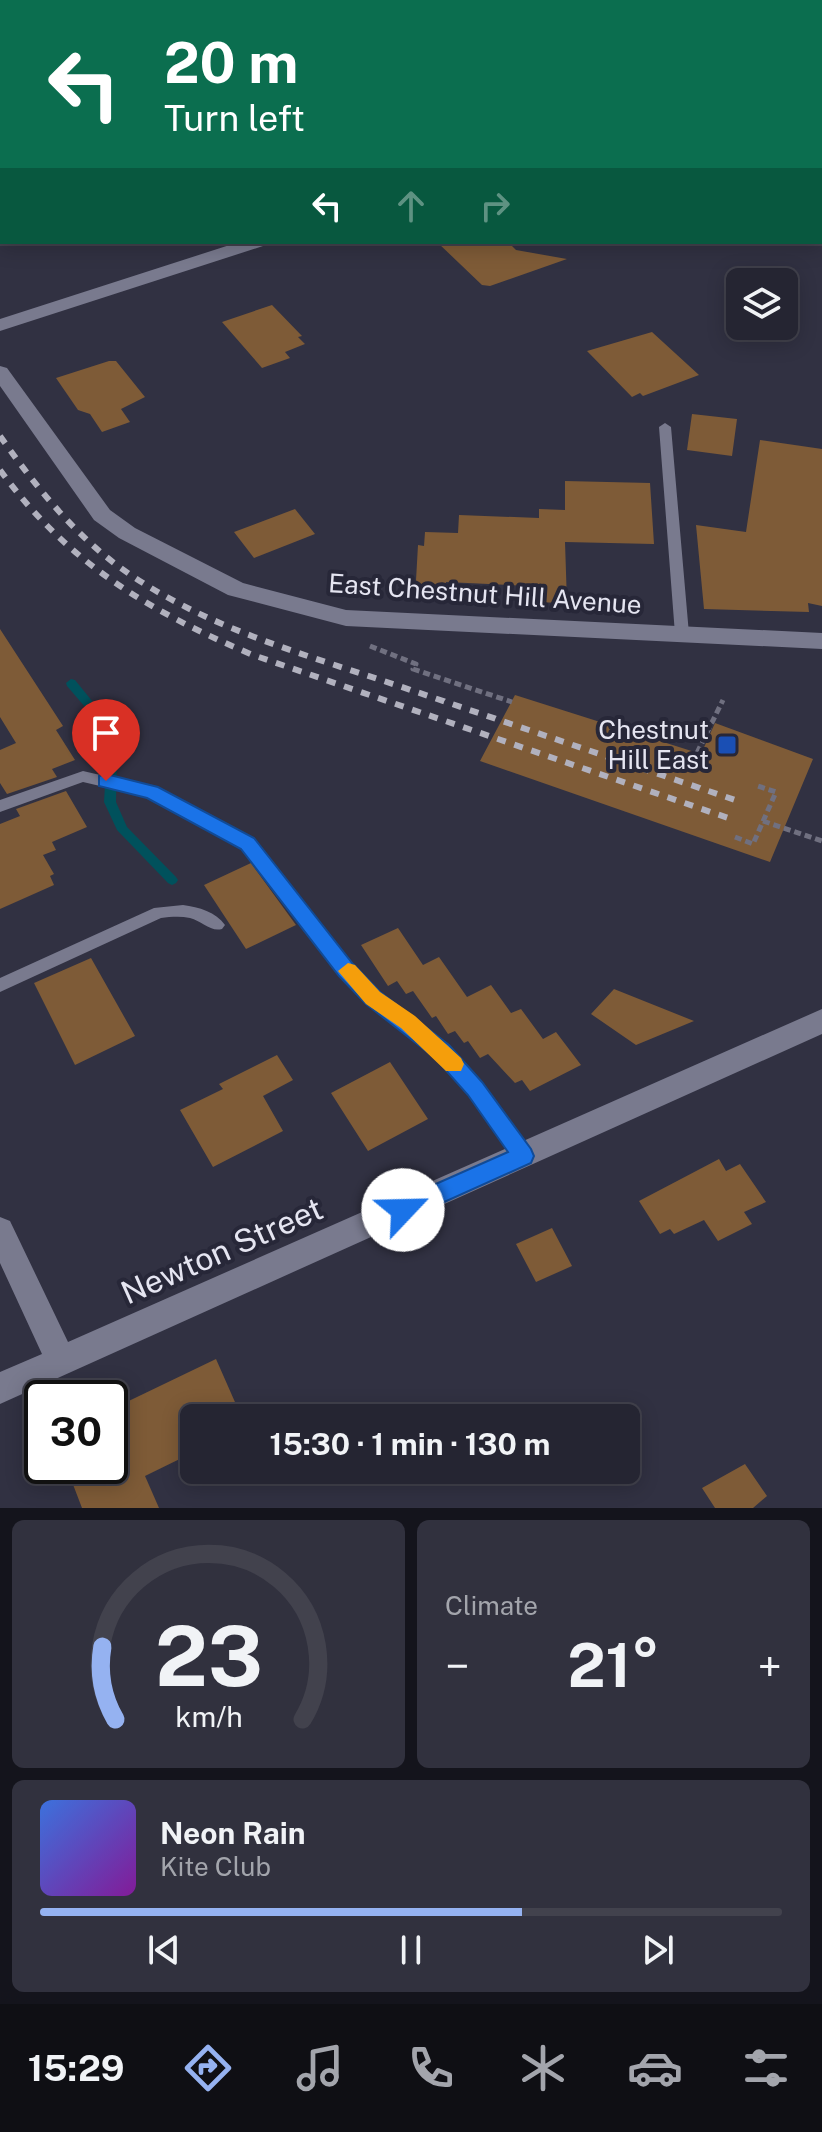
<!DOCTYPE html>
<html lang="en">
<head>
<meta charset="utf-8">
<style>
	:root { --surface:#252532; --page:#31313e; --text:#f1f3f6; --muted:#a3a5ac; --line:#42424d; --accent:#95b2f1 }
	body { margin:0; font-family:"Public Sans",sans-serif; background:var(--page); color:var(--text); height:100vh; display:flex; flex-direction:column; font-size:30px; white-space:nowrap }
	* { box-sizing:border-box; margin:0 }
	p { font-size:26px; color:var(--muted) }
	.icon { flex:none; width:44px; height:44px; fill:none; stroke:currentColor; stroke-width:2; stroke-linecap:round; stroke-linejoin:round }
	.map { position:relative; height:1508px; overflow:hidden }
	.sheet { display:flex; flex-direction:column; gap:12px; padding:12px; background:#14141c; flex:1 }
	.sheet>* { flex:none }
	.guide { position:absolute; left:0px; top:0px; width:822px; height:244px; box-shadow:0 4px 20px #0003,0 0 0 2px var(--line); background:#0b6e4f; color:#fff; overflow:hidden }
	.buttons { position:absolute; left:726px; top:268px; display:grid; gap:16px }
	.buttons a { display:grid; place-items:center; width:72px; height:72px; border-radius:12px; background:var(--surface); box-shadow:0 4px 20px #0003,0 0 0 2px var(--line); font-size:40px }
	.speed { position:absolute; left:24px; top:1380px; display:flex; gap:16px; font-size:40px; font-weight:700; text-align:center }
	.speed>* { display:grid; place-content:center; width:104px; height:104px; border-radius:50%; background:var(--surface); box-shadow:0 4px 20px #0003,0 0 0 2px var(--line); line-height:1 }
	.speed .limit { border:4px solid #111; border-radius:12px; background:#fff; color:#111 }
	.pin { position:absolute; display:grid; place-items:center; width:68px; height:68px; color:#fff; margin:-82px -34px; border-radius:50% 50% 50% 0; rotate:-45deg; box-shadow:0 0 8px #0007 }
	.pin .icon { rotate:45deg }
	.me { position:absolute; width:88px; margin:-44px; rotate:66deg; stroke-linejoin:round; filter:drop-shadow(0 0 6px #0008) }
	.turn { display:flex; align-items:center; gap:28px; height:168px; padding:0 32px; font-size:36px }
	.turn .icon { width:104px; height:104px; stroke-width:2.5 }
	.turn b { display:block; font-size:56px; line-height:68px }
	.lanes { display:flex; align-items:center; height:76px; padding:0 32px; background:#0003; justify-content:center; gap:40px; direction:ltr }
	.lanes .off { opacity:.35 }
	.big { font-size:60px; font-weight:700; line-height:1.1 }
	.sheet .widget { flex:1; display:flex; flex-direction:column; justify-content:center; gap:12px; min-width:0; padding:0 28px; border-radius:12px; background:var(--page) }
	.sheet .dial { align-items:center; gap:0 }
	.dial svg { height:208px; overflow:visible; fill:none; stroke:var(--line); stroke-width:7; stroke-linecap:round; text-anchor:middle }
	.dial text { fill:var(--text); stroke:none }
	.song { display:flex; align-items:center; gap:24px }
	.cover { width:96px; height:96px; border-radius:12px; background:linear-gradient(135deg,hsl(220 70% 55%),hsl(290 70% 35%)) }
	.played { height:8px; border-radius:4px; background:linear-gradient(90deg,var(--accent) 65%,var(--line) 65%) }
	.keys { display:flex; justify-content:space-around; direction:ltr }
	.heat { display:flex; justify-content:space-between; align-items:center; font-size:44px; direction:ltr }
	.sheet .tiles { flex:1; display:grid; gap:12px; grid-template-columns:1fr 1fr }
	.widget:last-child { grid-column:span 2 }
	.trip { position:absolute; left:180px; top:1404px; width:460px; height:80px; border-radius:12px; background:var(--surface); box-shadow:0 4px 20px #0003,0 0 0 2px var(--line); font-weight:700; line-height:80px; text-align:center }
	.menu { display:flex; height:128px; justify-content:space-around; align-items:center; background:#0f0f14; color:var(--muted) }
	.menu .icon { width:56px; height:56px }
	.menu .current { color:var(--accent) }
	.menu b { font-size:36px; color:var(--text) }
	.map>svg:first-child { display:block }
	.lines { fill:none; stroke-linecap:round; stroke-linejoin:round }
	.stream { fill:#00515c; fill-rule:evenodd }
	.building { fill:#7e5b37 }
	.path { stroke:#707080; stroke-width:5; stroke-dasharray:7 4; stroke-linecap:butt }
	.lane { fill:#797a8e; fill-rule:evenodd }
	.street { fill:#797a8e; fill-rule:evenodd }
	.rail { stroke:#b1b1be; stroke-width:6; stroke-dasharray:9 9; stroke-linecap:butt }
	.route { fill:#1a73e8; stroke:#114b97; stroke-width:2 }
	.slow { fill:#f59e0b }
	.transit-dot { fill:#1a4fb4; stroke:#272738; stroke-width:3 }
	.labels { text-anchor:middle; stroke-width:8; stroke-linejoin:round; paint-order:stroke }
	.street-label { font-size:26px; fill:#e5e5f1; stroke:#272738 }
	.poi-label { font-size:26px; fill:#e5e5f1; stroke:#272738; text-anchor:end }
	.near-street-label { font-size:32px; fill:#e5e5f1; stroke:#272738 }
</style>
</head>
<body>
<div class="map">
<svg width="822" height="1508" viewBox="0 0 822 1508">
	<rect width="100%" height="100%" fill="#313142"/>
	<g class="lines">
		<path class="stream" d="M71,679L75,680L114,728L117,753L116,802L127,827L176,877L178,880L176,883L172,885L168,883L117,830L104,802L107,753L104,729L67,686L66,683Z"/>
	</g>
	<path class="building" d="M437,242H508L516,250L567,259L490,286L482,285Z
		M272,305L302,336L298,337L305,344L285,352L290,358L262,368L222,322Z
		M652,332L699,375L643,396L640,393L632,397L587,351Z
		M109,361H116L145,397L121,409L130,422L102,432L90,414L78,410L56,378Z
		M692,414L737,419L732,456L687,450Z
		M760,440L822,449V606L808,603L809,612L704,609L696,525L746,532Z
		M565,481L650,483L654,544L565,542L567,603L530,602V586L446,582L445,599L415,598L418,545L424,546L425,532L458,533L459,515L539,518V509L565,510Z
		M295,509L315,534L254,558L234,532Z
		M0,629L63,726L56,730L75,760L52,769L57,777L7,794L0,783V750L16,743L0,717Z
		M515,695L701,754L715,723L813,759L770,862L480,761Z
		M66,791L87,827L52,842L56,850L43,855L54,874L50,876L54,885L0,909V824L20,816L16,809Z
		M251,863L296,925L246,949L204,885Z
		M398,928L423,965L439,957L467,997L491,985L511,1013L521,1009L543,1039L556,1032L581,1065L530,1091L522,1080L515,1083L488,1054L480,1058L468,1041L464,1043L455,1031L448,1034L436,1016L432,1018L413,991L406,994L397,981L388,986L361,945Z
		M91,958L135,1036L75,1065L34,983Z
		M614,989L694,1021L636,1045L591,1014Z
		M277,1055L293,1080L263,1096L283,1131L213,1167L180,1110L223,1089L219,1084Z
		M390,1062L428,1119L368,1151L331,1093Z
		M719,1159L726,1171L740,1164L766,1202L744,1212L752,1224L718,1241L704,1220L674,1234L670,1229L660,1234L639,1201Z
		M552,1228L572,1266L536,1282L516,1244Z
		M216,1359L242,1418H194V1452L145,1476L159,1508H82L69,1474L84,1466H110V1410Z
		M745,1464L767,1496L753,1508H715L702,1488Z"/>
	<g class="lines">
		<path class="path" d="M370,646L416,664L413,669L512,702
			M697,753L723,700
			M763,821L822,841
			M735,837L753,844L776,792L758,786"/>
		<path class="lane" d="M665,423L671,427L689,634L682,639L675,634L659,427Z
			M83,771L156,788L253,840L351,965L379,993L448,1046L481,1084L529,1151L531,1156L529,1161L523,1164L517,1161L469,1094L436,1056L367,1003L341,975L243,848L147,797L83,782L0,812V800Z
			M183,905C199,907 216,912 225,925L222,929C210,932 202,921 190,918C180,916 170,917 161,918L0,992V978L154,908Z"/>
		<path class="street" d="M0,3H2V13H0Z
			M822,54V64L820,65V55Z
			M239,242H266L263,246L0,331V319Z
			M0,366L7,368L110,510L135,528L243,583L346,610L822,633V649L346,626L228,595L119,538L94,520L0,386Z
			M822,1009V1034L0,1404V1372L42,1354L0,1263V1217L10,1221L68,1342Z"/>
		<path class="rail" d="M0,436C34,484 70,530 118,566C200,626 300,653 396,685C511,724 626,763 741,802
			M0,470C68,563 148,611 253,655L734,820"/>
	</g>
	<path class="route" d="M106,774L158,787L254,838L353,964L380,992L449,1045L482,1082L531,1149L534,1156L531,1163L411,1217L403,1220L395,1217L392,1210L395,1202L508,1152L468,1095L435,1058L366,1004L339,976L241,849L147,798L99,786V776Z"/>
	<path class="slow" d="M348,963L355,965L380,992L415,1016L461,1058L464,1064L461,1071H446L401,1028L366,1004L338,971Z"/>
	<rect class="transit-dot" x="717" y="735" width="20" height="20" rx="4"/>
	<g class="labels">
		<g class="street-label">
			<text transform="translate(485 594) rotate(4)" y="9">East Chestnut Hill Avenue</text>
		</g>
		<g class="poi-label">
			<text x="709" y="739">Chestnut<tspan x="709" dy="30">Hill East</tspan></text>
		</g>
		<g class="near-street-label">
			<text transform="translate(222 1251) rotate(-24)" y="11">Newton Street</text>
		</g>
	</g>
</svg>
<div class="buttons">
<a><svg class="icon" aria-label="layers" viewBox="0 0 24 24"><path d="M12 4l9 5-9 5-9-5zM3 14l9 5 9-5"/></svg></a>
</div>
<div class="speed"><div class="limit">30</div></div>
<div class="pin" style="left:106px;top:781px;background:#d93025"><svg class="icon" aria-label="arrive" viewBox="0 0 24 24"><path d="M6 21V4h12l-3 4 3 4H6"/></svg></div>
<svg class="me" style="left:403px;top:1210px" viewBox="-20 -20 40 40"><circle r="19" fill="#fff"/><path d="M0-13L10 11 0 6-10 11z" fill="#1a73e8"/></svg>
<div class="trip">15:30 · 1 min · 130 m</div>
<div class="guide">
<div class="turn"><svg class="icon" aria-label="left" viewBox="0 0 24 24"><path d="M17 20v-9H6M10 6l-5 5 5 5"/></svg><div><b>20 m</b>Turn left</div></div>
<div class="lanes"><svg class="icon" aria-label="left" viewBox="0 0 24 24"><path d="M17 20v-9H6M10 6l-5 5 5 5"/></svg><svg class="icon off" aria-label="ahead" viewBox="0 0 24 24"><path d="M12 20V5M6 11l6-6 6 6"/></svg><svg class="icon off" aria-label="right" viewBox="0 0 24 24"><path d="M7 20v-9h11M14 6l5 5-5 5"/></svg></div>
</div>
</div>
<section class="sheet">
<div class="tiles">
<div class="widget dial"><svg viewBox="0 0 100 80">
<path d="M14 69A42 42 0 1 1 86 69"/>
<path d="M14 69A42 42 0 0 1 9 41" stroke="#95b2f1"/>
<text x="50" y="56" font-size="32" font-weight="700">23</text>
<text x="50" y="72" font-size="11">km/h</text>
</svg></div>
<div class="widget"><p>Climate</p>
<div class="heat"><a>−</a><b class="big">21°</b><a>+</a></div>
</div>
<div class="widget">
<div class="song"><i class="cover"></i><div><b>Neon Rain</b><p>Kite Club</p></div></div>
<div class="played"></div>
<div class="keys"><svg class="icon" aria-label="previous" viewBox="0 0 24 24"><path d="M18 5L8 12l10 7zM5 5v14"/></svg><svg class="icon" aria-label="pause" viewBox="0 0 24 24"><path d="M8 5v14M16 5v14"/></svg><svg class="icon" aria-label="next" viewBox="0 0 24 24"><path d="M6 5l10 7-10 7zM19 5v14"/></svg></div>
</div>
</div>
</section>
<nav class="menu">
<b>15:29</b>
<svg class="icon current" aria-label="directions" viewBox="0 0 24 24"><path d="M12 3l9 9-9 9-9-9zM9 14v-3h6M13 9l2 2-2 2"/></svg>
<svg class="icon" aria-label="music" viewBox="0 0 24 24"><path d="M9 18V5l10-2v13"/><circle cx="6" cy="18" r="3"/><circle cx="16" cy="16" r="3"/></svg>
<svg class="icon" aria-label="phone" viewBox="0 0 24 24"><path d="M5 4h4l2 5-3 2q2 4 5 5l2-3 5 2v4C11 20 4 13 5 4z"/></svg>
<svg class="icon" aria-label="climate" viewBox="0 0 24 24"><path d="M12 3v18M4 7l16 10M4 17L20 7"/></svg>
<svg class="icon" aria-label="car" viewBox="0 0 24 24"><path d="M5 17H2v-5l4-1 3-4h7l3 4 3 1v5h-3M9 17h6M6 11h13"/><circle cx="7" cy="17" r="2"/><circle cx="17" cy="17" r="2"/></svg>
<svg class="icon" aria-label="filters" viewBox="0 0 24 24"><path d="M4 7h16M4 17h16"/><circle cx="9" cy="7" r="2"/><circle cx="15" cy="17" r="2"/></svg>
</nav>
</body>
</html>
